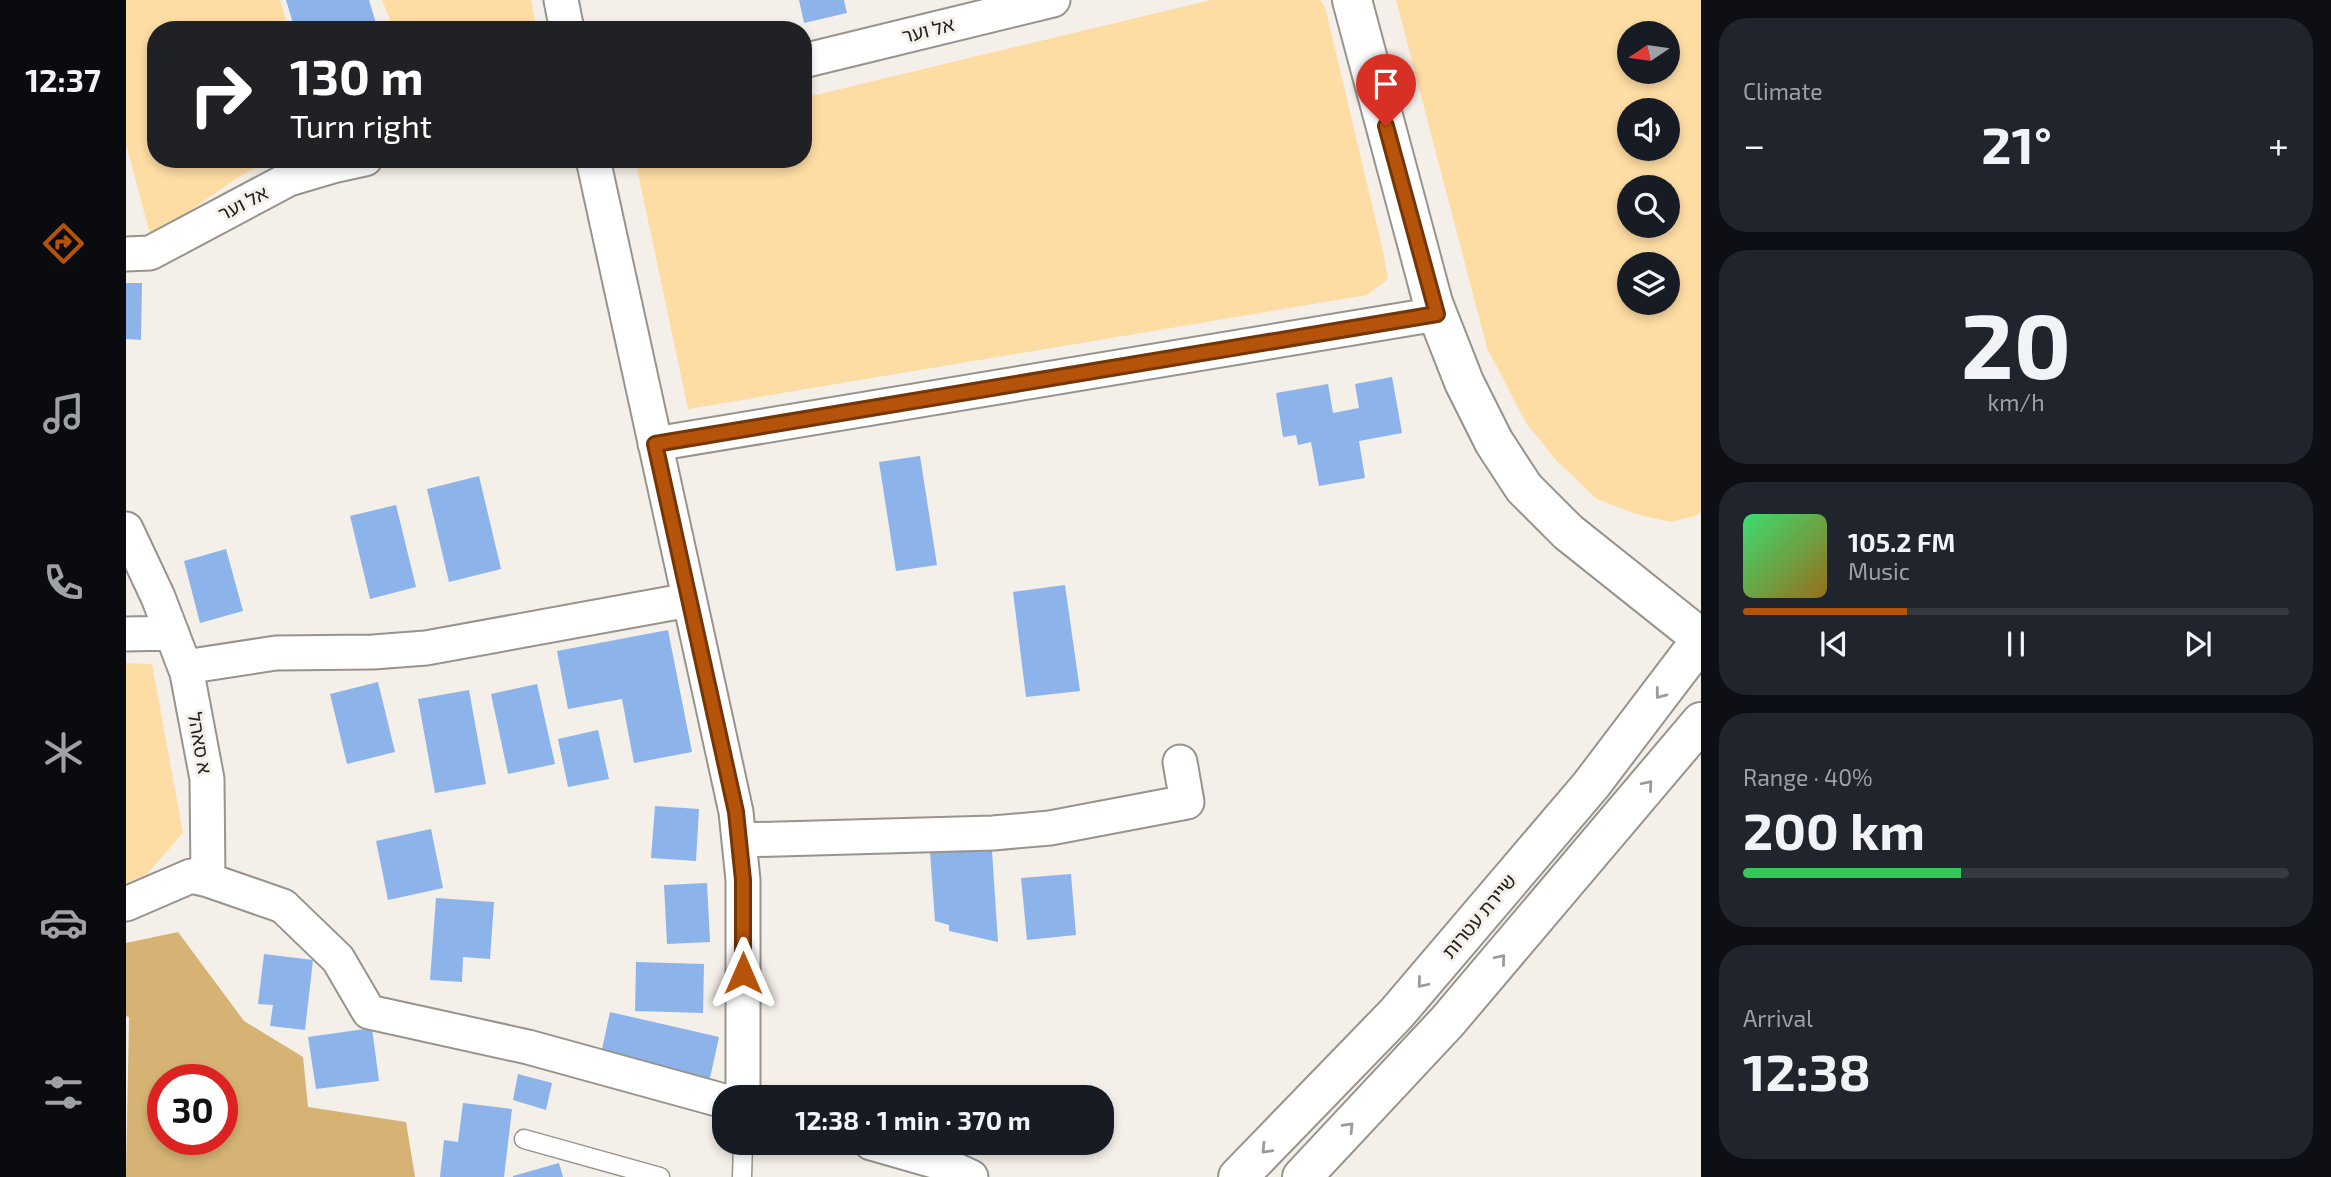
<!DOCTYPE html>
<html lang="en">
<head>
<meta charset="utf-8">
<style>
	:root { --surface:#171b24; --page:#20242c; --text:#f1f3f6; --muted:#9ea1a6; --line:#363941; --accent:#b45309 }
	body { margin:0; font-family:"Exo 2","Noto Sans Hebrew",sans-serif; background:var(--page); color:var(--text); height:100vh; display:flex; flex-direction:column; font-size:26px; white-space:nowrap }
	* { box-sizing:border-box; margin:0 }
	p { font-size:23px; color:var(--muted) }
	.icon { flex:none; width:38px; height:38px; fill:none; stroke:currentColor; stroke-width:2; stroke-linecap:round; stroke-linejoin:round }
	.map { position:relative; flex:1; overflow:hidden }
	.panel { display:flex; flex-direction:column; gap:18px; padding:18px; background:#0d0f14; width:630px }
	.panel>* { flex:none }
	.guide { position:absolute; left:21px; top:21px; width:665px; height:147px; border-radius:28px; box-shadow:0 4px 10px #0003; background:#202124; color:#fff; overflow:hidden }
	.needle { width:46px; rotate:257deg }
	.buttons { position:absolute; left:1491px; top:21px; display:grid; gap:14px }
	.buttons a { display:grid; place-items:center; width:63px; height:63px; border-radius:50%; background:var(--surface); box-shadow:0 4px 10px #0003; font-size:35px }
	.speed { position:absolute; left:21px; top:1064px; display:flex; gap:14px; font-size:35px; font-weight:700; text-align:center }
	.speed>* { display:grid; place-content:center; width:91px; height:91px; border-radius:50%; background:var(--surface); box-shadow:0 4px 10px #0003; line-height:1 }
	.speed .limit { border:10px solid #d22; background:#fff; color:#111 }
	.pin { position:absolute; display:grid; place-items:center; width:60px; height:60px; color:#fff; margin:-72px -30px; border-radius:50% 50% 50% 0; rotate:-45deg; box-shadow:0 0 7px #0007 }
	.pin .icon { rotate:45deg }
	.me { position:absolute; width:77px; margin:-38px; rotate:0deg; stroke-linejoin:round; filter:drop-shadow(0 0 5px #0008) }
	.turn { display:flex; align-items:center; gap:24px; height:147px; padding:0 28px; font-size:32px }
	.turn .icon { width:91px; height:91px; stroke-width:2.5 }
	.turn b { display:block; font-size:49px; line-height:60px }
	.big { font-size:52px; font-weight:700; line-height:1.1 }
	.panel .tile { flex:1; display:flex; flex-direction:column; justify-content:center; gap:10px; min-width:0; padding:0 24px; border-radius:28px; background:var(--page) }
	.panel .dial { align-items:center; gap:0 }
	.dial b { font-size:91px; line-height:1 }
	.song { display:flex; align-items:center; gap:21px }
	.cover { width:84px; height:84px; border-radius:10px; background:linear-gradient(135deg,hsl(140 70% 55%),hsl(40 70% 35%)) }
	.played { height:7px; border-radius:4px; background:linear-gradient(90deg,var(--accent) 30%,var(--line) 30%) }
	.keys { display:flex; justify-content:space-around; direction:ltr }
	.heat { display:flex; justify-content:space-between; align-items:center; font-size:38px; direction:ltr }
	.charge { height:10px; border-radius:5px; background:linear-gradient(90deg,#34c759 40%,var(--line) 0) }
	.trip { position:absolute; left:586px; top:1085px; width:402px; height:70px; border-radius:28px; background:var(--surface); box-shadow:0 4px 10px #0003; font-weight:700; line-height:70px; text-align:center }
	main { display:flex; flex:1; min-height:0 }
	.tabs { display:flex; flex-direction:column; width:126px; justify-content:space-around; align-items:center; background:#090b0e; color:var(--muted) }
	.tabs .icon { width:49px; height:49px }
	.tabs .active { color:var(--accent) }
	.tabs b { font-size:32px; color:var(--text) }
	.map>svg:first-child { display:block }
	.green { fill:#fedda4; fill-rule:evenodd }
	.forest { fill:#d6b375; fill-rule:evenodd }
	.building { fill:#8cb4eb }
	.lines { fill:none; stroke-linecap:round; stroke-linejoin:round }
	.lane-casing { stroke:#97938d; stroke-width:21 }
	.street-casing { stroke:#97938d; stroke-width:37 }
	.secondary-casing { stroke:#97938d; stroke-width:42 }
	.lane { stroke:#fff; stroke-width:18 }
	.street { stroke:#fff; stroke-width:33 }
	.secondary { stroke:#fff; stroke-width:38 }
	.oneway { stroke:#9b9b99 }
	.route-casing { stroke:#753606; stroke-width:18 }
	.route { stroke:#b45309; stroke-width:12 }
	.labels { text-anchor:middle; stroke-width:6; stroke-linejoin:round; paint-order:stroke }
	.street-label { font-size:19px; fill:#21201d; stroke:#f4efe8 }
</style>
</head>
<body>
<main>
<nav class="tabs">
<b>12:37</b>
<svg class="icon active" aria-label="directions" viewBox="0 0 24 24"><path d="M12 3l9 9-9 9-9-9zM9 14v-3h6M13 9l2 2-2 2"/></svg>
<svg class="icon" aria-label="music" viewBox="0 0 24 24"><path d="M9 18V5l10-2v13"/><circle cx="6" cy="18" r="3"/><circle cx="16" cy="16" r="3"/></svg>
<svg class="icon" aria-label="phone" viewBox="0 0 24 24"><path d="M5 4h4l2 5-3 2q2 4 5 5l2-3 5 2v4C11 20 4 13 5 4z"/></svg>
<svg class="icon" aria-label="climate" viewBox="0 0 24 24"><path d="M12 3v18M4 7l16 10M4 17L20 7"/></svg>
<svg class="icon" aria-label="car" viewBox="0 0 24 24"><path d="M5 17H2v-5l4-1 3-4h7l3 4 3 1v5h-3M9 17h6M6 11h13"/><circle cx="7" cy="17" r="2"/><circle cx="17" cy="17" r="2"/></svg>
<svg class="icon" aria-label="filters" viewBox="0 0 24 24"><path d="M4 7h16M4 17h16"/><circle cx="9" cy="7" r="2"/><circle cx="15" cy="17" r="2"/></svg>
</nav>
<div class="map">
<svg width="1575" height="1177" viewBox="0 0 1575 1177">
	<rect width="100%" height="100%" fill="#f4efe8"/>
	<path class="green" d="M0,0H154L163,30H30V159H145L111,178L25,238L0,144Z
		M256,0H405L411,30H268Z
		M1085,0H1194L1199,7L1257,251L1262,279L1241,295L562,409L509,159H677V98Z
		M1270,0H1575V512L1569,516L1544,522L1510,514L1471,499L1430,460L1400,423L1361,348ZM1542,33V72H1503V33ZM1542,110V149H1503V110ZM1542,187V226H1503V187ZM1542,264V303H1503V264Z
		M0,663L26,664L57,833L20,875L0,883Z"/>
	<path class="forest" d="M52,932L118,1021L177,1057L182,1107L280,1122L289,1177H0L3,1017L0,1016V943ZM37,1080H96V1139H37Z"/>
	<path class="building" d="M160,0H243L252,30H169Z
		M673,0H718L721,13L678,23Z
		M0,283H16L15,340L0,339Z
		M1266,377L1276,433L1233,441L1239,478L1193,486L1185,442L1172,445L1170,435L1157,437L1150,393L1202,384L1207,413L1233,408L1229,384Z
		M794,456L811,565L770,571L753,462Z
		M353,476L375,569L323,582L301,489Z
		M270,505L290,587L244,599L224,516Z
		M100,549L117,611L74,623L58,561Z
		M939,585L954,691L900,697L887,592Z
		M542,630L566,752L508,763L496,699L442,709L431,651Z
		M252,682L269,752L221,764L204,694Z
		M411,684L429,764L382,774L365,694Z
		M343,690L360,784L309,793L292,699Z
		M472,730L483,779L442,787L432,739Z
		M529,806L573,809L570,861L525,858Z
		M305,829L317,888L262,900L250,841Z
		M866,851L872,942L823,931V925L809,921L804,852Z
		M945,874L950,935L901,940L895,878Z
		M581,883L584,942L541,944L538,885Z
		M310,898L368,902L364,959L337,957L336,982L304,980Z
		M138,954L187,960L179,1030L144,1026L147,1005L132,1004Z
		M510,962L578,964L577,1013L509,1011Z
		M484,1012L593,1037L584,1078L475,1054Z
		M246,1028L253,1081L190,1089L182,1037Z
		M392,1074L426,1083L420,1110L387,1100Z
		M337,1103L386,1109L378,1177H314L318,1140L332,1142Z
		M433,1163L437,1177H387V1176Z"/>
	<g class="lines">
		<g class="lane-casing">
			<path id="lane" d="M398,1139L534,1177
				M616,1177L617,1143"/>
		</g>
		<g class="street-casing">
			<path id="street" d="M435,0L441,30
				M677,61L927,0
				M467,159L610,812L617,880V1097
				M0,254L24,253L163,179L207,166L239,159
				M529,444L1311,314
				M0,529L32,597L61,673L81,779L82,880L65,876L0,904
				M0,634L46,633
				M59,667L150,653L247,652L300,648L563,600
				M614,840L867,833L924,828L1061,802L1054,762
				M82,880L157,906L212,959L243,1012L402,1047L598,1101
				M745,1143L815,1163L845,1177"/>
		</g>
		<g class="secondary-casing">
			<path id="secondary" d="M1226,0L1307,303L1338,382L1368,442L1398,488L1442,532L1575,638
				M1112,1177L1270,1014L1465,785L1575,640
				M1176,1177L1321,1022L1575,722"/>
		</g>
		<use href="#lane" class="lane"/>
		<use href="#street" class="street"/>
		<use href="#secondary" class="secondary"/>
	</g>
	<defs><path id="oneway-chevron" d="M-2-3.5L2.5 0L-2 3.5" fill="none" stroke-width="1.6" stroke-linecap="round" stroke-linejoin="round" transform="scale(1.75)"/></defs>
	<g class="oneway">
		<use href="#oneway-chevron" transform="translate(1534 694) rotate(127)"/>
		<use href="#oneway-chevron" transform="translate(1522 785) rotate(-50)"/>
		<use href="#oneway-chevron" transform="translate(1375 959) rotate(-50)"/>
		<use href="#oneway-chevron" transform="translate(1296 983) rotate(130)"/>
		<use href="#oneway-chevron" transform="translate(1223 1127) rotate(-47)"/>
		<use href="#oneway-chevron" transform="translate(1140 1149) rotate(134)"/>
	</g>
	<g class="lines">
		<g class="route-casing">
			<path id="route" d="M617,973V880L610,812L529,444L1311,314L1260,126"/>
		</g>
		<use href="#route" class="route"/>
	</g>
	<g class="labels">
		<g class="street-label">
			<text transform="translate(802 30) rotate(-14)" y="7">אל וער</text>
			<text transform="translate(117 203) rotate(-27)" y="7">אל וער</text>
			<text transform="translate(74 743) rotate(80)" y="7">א סאהל</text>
			<text transform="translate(1353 916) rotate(-50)" y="7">שיירת עטרות</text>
		</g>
	</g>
</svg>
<div class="buttons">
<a><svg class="needle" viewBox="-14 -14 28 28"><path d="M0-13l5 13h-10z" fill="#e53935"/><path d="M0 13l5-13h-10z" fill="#9ea1a6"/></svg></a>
<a><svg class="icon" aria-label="sound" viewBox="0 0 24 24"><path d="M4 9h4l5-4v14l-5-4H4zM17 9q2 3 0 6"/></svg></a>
<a><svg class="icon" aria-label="search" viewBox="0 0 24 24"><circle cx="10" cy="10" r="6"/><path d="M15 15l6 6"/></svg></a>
<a><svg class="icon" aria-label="layers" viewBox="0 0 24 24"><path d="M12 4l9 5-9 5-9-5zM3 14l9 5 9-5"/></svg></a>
</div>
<div class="speed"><div class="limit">30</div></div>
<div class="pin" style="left:1260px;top:126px;background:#d93025"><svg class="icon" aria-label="arrive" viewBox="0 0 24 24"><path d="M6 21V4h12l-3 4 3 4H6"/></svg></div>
<svg class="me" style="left:617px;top:973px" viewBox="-20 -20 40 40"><path d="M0-17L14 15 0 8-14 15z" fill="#b45309" stroke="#fff" stroke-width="4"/></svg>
<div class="trip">12:38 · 1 min · 370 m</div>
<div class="guide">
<div class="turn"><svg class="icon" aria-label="right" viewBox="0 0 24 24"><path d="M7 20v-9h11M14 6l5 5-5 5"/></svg><div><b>130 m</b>Turn right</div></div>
</div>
</div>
<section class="panel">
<div class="tile"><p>Climate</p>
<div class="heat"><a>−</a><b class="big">21°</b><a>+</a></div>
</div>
<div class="tile dial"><b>20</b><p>km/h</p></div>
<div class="tile">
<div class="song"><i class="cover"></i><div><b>105.2 FM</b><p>Music</p></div></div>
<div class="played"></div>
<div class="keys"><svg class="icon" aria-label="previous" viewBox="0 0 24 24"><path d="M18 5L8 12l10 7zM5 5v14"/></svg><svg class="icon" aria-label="pause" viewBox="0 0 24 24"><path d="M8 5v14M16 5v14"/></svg><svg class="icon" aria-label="next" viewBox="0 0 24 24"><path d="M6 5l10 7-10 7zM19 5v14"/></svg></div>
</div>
<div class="tile"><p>Range · 40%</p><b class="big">200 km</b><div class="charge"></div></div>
<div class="tile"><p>Arrival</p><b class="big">12:38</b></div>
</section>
</main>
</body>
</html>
